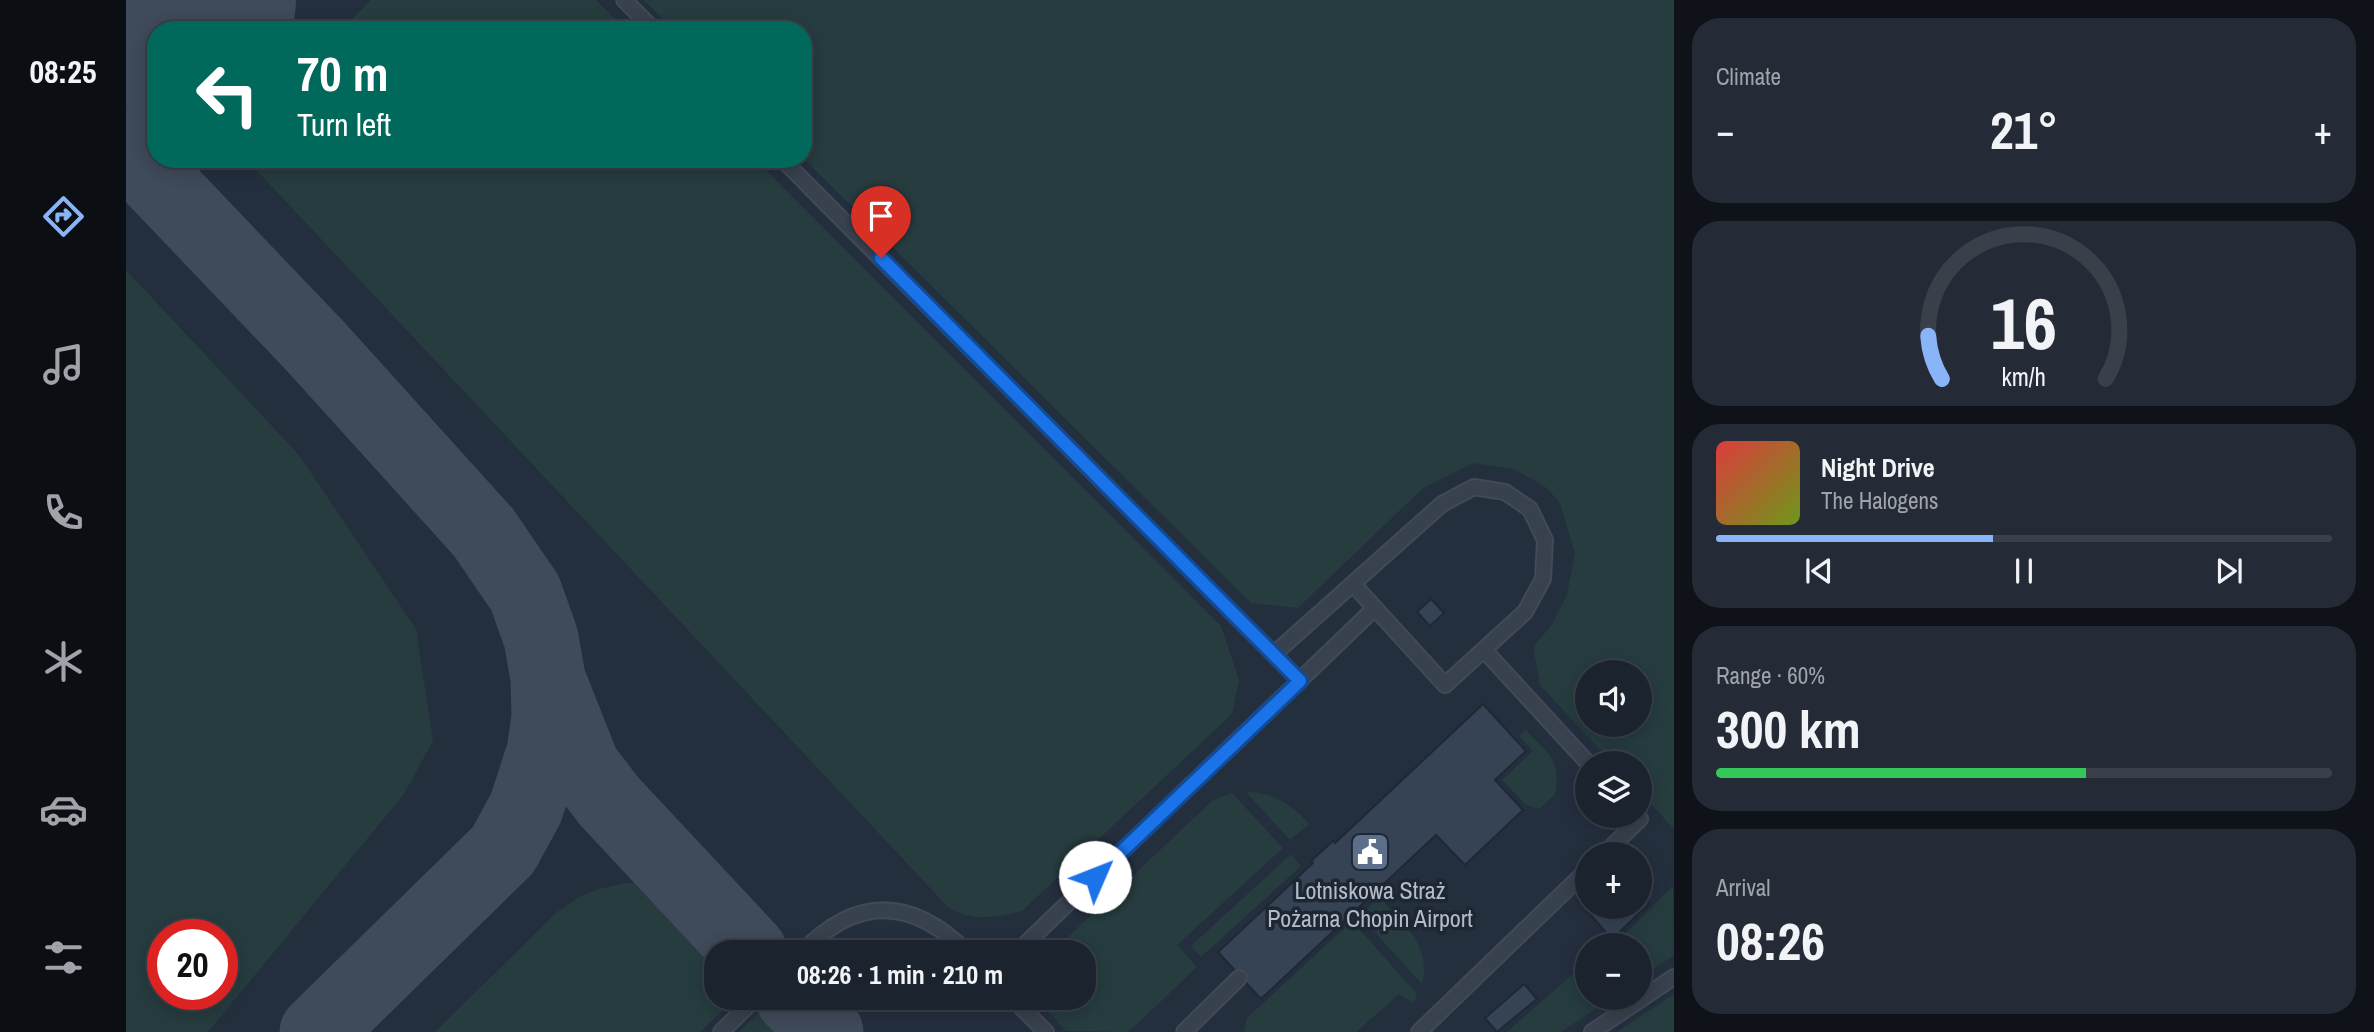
<!DOCTYPE html>
<html lang="en">
<head>
<meta charset="utf-8">
<style>
	:root { --surface:#1b232e; --page:#242b36; --text:#f1f3f6; --muted:#a0a4aa; --line:#39404a; --accent:#8ab4f8 }
	body { margin:0; font-family:"Archivo Narrow",sans-serif; background:var(--page); color:var(--text); height:100vh; display:flex; flex-direction:column; font-size:26px; white-space:nowrap }
	* { box-sizing:border-box; margin:0 }
	p { font-size:23px; color:var(--muted) }
	.icon { flex:none; width:38px; height:38px; fill:none; stroke:currentColor; stroke-width:2; stroke-linecap:round; stroke-linejoin:round }
	.map { position:relative; flex:1; overflow:hidden }
	.sheet { display:flex; flex-direction:column; gap:18px; padding:18px; background:#0f1319; width:700px }
	.sheet>* { flex:none }
	.top-card { position:absolute; left:21px; top:21px; width:665px; height:147px; border-radius:28px; box-shadow:0 4px 18px #0003,0 0 0 2px var(--line); background:#00695c; color:#fff; overflow:hidden }
	.tools { position:absolute; left:1449px; top:660px; display:grid; gap:14px }
	.tools a { display:grid; place-items:center; width:77px; height:77px; border-radius:50%; background:var(--surface); box-shadow:0 4px 18px #0003,0 0 0 2px var(--line); font-size:35px }
	.speed { position:absolute; left:21px; top:919px; display:flex; gap:14px; font-size:35px; font-weight:700; text-align:center }
	.speed>* { display:grid; place-content:center; width:91px; height:91px; border-radius:50%; background:var(--surface); box-shadow:0 4px 18px #0003,0 0 0 2px var(--line); line-height:1 }
	.speed .limit { border:10px solid #d22; background:#fff; color:#111 }
	.pin { position:absolute; display:grid; place-items:center; width:60px; height:60px; color:#fff; margin:-72px -30px; border-radius:50% 50% 50% 0; rotate:-45deg; box-shadow:0 0 7px #0007 }
	.pin .icon { rotate:45deg }
	.me { position:absolute; width:77px; margin:-38px; rotate:46deg; stroke-linejoin:round; filter:drop-shadow(0 0 5px #0008) }
	.turn { display:flex; align-items:center; gap:24px; height:147px; padding:0 35px; font-size:32px }
	.turn .icon { width:91px; height:91px; stroke-width:2.5 }
	.turn b { display:block; font-size:49px; line-height:60px }
	.big { font-size:52px; font-weight:700; line-height:1.1 }
	.sheet .card { flex:1; display:flex; flex-direction:column; justify-content:center; gap:10px; min-width:0; padding:0 24px; border-radius:28px; background:var(--page) }
	.sheet .dial { align-items:center; gap:0 }
	.dial svg { height:182px; overflow:visible; fill:none; stroke:var(--line); stroke-width:7; stroke-linecap:round; text-anchor:middle }
	.dial text { fill:var(--text); stroke:none }
	.song { display:flex; align-items:center; gap:21px }
	.cover { width:84px; height:84px; border-radius:10px; background:linear-gradient(135deg,hsl(0 70% 55%),hsl(80 70% 35%)) }
	.played { height:7px; border-radius:4px; background:linear-gradient(90deg,var(--accent) 45%,var(--line) 45%) }
	.keys { display:flex; justify-content:space-around; direction:ltr }
	.heat { display:flex; justify-content:space-between; align-items:center; font-size:38px; direction:ltr }
	.charge { height:10px; border-radius:5px; background:linear-gradient(90deg,#34c759 60%,var(--line) 0) }
	.trip { position:absolute; left:578px; top:940px; width:392px; height:70px; border-radius:28px; background:var(--surface); box-shadow:0 4px 18px #0003,0 0 0 2px var(--line); font-weight:700; line-height:70px; text-align:center }
	main { display:flex; flex:1; min-height:0 }
	.dock { display:flex; flex-direction:column; width:126px; justify-content:space-around; align-items:center; background:#0b0e12; color:var(--muted) }
	.dock .icon { width:49px; height:49px }
	.dock .active { color:var(--accent) }
	.dock b { font-size:32px; color:var(--text) }
	.map>svg:first-child { display:block }
	.green { fill:#263c3f; fill-rule:evenodd }
	.lines { fill:none; stroke-linecap:round; stroke-linejoin:round }
	.taxiway { stroke:#3f4a5a; stroke-width:75 }
	.runway { stroke:#3f4a5a; stroke-width:186 }
	.building { fill:#364354; stroke:#1f2835; stroke-width:2 }
	.service-casing { stroke:#414a57; stroke-width:18 }
	.service { stroke:#38414e; stroke-width:14 }
	.route-casing { stroke:#114b97; stroke-width:18 }
	.route { stroke:#1a73e8; stroke-width:12 }
	.labels { text-anchor:middle; stroke-width:7; stroke-linejoin:round; paint-order:stroke }
	.poi-label { font-size:24px; fill:#b4bcc9; stroke:#1d2633 }
</style>
</head>
<body>
<main>
<nav class="dock">
<b>08:25</b>
<svg class="icon active" aria-label="directions" viewBox="0 0 24 24"><path d="M12 3l9 9-9 9-9-9zM9 14v-3h6M13 9l2 2-2 2"/></svg>
<svg class="icon" aria-label="music" viewBox="0 0 24 24"><path d="M9 18V5l10-2v13"/><circle cx="6" cy="18" r="3"/><circle cx="16" cy="16" r="3"/></svg>
<svg class="icon" aria-label="phone" viewBox="0 0 24 24"><path d="M5 4h4l2 5-3 2q2 4 5 5l2-3 5 2v4C11 20 4 13 5 4z"/></svg>
<svg class="icon" aria-label="climate" viewBox="0 0 24 24"><path d="M12 3v18M4 7l16 10M4 17L20 7"/></svg>
<svg class="icon" aria-label="car" viewBox="0 0 24 24"><path d="M5 17H2v-5l4-1 3-4h7l3 4 3 1v5h-3M9 17h6M6 11h13"/><circle cx="7" cy="17" r="2"/><circle cx="17" cy="17" r="2"/></svg>
<svg class="icon" aria-label="filters" viewBox="0 0 24 24"><path d="M4 7h16M4 17h16"/><circle cx="9" cy="7" r="2"/><circle cx="15" cy="17" r="2"/></svg>
</nav>
<div class="map">
<svg width="1548" height="1032" viewBox="0 0 1548 1032">
	<rect width="100%" height="100%" fill="#242f3e"/>
	<path class="green" d="M245,0H470L500,30H215Z
		M518,0H1548V829L1514,792V763H1486L1414,685L1407,647L1425,626L1441,595L1449,553L1433,501L1418,486L1388,469L1347,463L1296,489L1172,608L1125,603L677,158V30H548ZM1461,672H1514V724H1461Z
		M120,159H629L1095,626L1113,680L1106,714L896,911C870,918 845,922 822,907Z
		M0,270L173,455L290,629L307,741L278,794L82,1032H0ZM37,934H96V994H37Z
		M1400,730C1422,754 1436,759 1429,794L1413,809L1400,805L1376,780L1407,751L1393,736Z
		M1120,792C1147,792 1166,804 1183,824L1164,840Z
		M1106,793L1157,848L1051,945L1071,967L1007,1028L1001,1032L940,1031L920,1009L918,998H957V952H926L1087,800Z
		M1165,854L1175,866L1075,957L1065,946Z
		M526,882L542,889L606,952H590V998H609L574,1032H309L431,912L455,896L472,889L501,883Z
		M1547,886L1548,955L1514,978V945H1488Z
		M1253,897C1277,924 1306,945 1296,984L1234,916Z
		M1226,921L1291,994L1288,1003L1273,994L1230,1032H1118L1121,1018Z
		M1461,949V998H1486L1435,1032H1381L1457,965L1452,957Z
		M1548,994V1032H1491Z
		M650,1002L655,1003L683,1032H613L641,1004Z"/>
	<g class="lines">
		<path class="taxiway" d="M0,20L53,0
			M0,148L190,347L358,533L399,593L415,638L422,678L423,717L418,752L400,808L377,850L191,1032
			M424,684L457,767L483,801L624,952
			M667,998L700,1032"/>
		<path class="runway" d="M47,30L77,0"/>
	</g>
	<path class="building" d="M1305,599L1318,613L1304,626L1291,612Z
		M1357,704L1400,751L1369,780L1397,810L1339,865L1310,835L1135,999L1092,952L1187,863L1185,861L1207,841L1209,843Z
		M1461,892V906H1514V894L1523,904L1486,939L1452,901Z
		M1398,984L1411,999L1371,1032L1359,1018Z"/>
	<g class="lines">
		<g class="service-casing">
			<path id="service" d="M498,0L528,30
				M656,159L1174,681
				M1358,650L1462,763
				M1148,654L1316,504L1348,487L1379,492L1404,509L1419,540L1417,579L1399,612L1319,685L1227,584
				M1478,854L1514,819L1511,816
				M676,952C731,896 785,897 841,952
				M891,952L1249,608
				M886,998L920,1032
				M595,1032L630,998
				M1058,1032L1113,978
				M1293,1032L1461,870
				M1466,1032L1548,977"/>
		</g>
		<use href="#service" class="service"/>
	</g>
	<g class="lines">
		<g class="route-casing">
			<path id="route" d="M755,258L1174,681L969,877"/>
		</g>
		<use href="#route" class="route"/>
	</g>
	<defs>
		<g id="civic-square" transform="scale(2.0125)"><rect x="-9" y="-9" width="18" height="18" rx="4" fill="#5c6f8a" stroke="#1d2633"/><path d="M-.6-6.5H3V-4.5H.6V-3L4-1V1h2V6H-6V1h2V-1L-.6-3ZM-1.2 2.5V6h2.4V2.5Z" fill="#fff"/></g>
	</defs>
	<g fill-rule="evenodd">
		<use href="#civic-square" x="1244" y="852"/>
	</g>
	<g class="labels">
		<g class="poi-label">
			<text x="1244" y="899">Lotniskowa Straż<tspan x="1244" dy="28">Pożarna Chopin Airport</tspan></text>
		</g>
	</g>
</svg>
<div class="tools">
<a><svg class="icon" aria-label="sound" viewBox="0 0 24 24"><path d="M4 9h4l5-4v14l-5-4H4zM17 9q2 3 0 6"/></svg></a>
<a><svg class="icon" aria-label="layers" viewBox="0 0 24 24"><path d="M12 4l9 5-9 5-9-5zM3 14l9 5 9-5"/></svg></a>
<a>+</a>
<a>−</a>
</div>
<div class="speed"><div class="limit">20</div></div>
<div class="pin" style="left:755px;top:258px;background:#d93025"><svg class="icon" aria-label="arrive" viewBox="0 0 24 24"><path d="M6 21V4h12l-3 4 3 4H6"/></svg></div>
<svg class="me" style="left:969px;top:877px" viewBox="-20 -20 40 40"><circle r="19" fill="#fff"/><path d="M0-13L10 11 0 6-10 11z" fill="#1a73e8"/></svg>
<div class="trip">08:26 · 1 min · 210 m</div>
<div class="top-card">
<div class="turn"><svg class="icon" aria-label="left" viewBox="0 0 24 24"><path d="M17 20v-9H6M10 6l-5 5 5 5"/></svg><div><b>70 m</b>Turn left</div></div>
</div>
</div>
<section class="sheet">
<div class="card"><p>Climate</p>
<div class="heat"><a>−</a><b class="big">21°</b><a>+</a></div>
</div>
<div class="card dial"><svg viewBox="0 0 100 80">
<path d="M14 69A42 42 0 1 1 86 69"/>
<path d="M14 69A42 42 0 0 1 8 50" stroke="#8ab4f8"/>
<text x="50" y="56" font-size="32" font-weight="700">16</text>
<text x="50" y="72" font-size="11">km/h</text>
</svg></div>
<div class="card">
<div class="song"><i class="cover"></i><div><b>Night Drive</b><p>The Halogens</p></div></div>
<div class="played"></div>
<div class="keys"><svg class="icon" aria-label="previous" viewBox="0 0 24 24"><path d="M18 5L8 12l10 7zM5 5v14"/></svg><svg class="icon" aria-label="pause" viewBox="0 0 24 24"><path d="M8 5v14M16 5v14"/></svg><svg class="icon" aria-label="next" viewBox="0 0 24 24"><path d="M6 5l10 7-10 7zM19 5v14"/></svg></div>
</div>
<div class="card"><p>Range · 60%</p><b class="big">300 km</b><div class="charge"></div></div>
<div class="card"><p>Arrival</p><b class="big">08:26</b></div>
</section>
</main>
</body>
</html>
